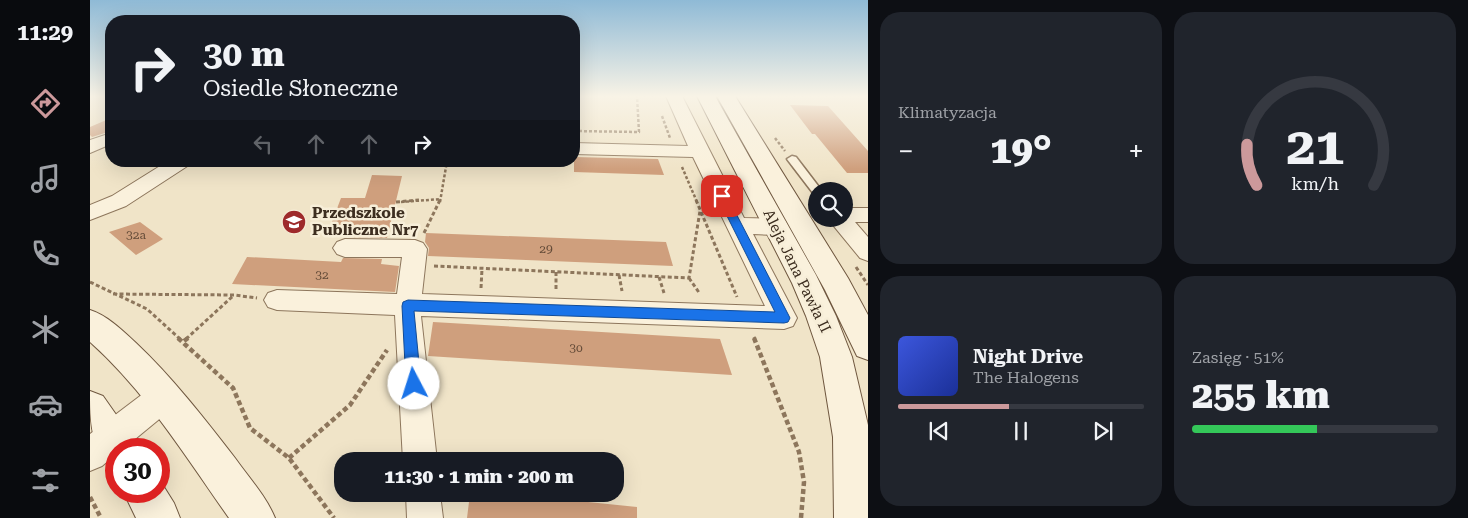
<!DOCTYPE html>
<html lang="pl">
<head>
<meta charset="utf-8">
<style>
	:root { --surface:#171b24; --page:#20242c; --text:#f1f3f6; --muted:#9ea1a6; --line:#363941; --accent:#cc999b }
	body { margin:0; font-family:"Roboto Serif",serif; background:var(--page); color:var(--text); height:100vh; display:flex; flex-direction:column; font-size:19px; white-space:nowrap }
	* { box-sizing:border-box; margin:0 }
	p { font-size:16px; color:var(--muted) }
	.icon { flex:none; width:28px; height:28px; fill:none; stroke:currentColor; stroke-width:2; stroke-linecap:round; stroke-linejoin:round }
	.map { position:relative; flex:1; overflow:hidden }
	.drawer { display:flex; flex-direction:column; gap:12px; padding:12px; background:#0d0f14; width:600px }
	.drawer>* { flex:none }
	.banner { position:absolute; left:15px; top:15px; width:475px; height:152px; border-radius:20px; box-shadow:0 5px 20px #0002; background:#171b24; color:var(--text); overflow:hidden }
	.tools { position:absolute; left:718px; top:182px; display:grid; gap:10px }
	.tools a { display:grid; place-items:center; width:45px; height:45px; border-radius:50%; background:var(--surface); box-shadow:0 5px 20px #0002; font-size:25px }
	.speed { position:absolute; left:15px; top:438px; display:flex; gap:10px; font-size:25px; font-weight:700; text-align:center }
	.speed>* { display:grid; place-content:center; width:65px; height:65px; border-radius:50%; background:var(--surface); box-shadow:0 5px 20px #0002; line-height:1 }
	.speed .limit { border:8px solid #d22; background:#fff; color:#111 }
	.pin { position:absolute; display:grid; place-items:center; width:42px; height:42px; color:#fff; margin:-21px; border-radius:10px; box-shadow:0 2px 8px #0006 }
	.me { position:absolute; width:55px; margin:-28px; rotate:355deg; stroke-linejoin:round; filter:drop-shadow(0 0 4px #0008) }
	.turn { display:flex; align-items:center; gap:18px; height:105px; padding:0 15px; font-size:22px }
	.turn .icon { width:65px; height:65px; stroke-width:2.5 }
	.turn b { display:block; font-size:35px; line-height:42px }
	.lanes { display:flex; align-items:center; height:48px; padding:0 15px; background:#0003; justify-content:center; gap:25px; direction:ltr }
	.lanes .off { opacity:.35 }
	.big { font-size:38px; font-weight:800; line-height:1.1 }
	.drawer .card { flex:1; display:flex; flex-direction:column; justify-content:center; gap:8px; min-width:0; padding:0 18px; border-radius:20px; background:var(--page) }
	.drawer .dial { align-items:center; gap:0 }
	.dial svg { height:130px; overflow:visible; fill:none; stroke:var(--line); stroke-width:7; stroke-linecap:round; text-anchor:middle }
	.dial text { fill:var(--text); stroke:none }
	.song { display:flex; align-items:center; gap:15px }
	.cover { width:60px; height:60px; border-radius:8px; background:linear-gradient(135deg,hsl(230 70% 55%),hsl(230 70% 35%)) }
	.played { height:5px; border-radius:2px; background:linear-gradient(90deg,var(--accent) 45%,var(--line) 45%) }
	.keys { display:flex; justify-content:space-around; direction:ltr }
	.heat { display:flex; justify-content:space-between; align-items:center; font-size:28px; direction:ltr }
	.charge { height:8px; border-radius:4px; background:linear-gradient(90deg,#34c759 51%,var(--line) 0) }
	.drawer .tiles { flex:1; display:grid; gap:12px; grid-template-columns:repeat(2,1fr) }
	.trip { position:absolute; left:244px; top:452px; width:290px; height:50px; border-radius:20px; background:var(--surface); box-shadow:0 5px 20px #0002; font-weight:800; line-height:50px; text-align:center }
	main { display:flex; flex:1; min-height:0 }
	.menu { display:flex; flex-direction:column; width:90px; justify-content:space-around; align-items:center; background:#090b0e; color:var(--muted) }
	.menu .icon { width:35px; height:35px }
	.menu .active { color:var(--accent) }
	.menu b { font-size:22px; color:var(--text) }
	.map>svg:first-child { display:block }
	.building { fill:#cf9f7d }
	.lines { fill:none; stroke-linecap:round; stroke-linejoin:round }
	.service-casing { stroke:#8d765c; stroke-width:3 }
	.minor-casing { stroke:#8d765c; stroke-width:2 }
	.secondary-casing { stroke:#6f573f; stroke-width:2 }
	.path-far2 { stroke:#8d765c; stroke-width:2.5; stroke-dasharray:3 2; stroke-linecap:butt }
	.path-far1 { stroke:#8d765c; stroke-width:3; stroke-dasharray:4 2.5; stroke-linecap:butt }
	.path { stroke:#8d765c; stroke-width:4.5; stroke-dasharray:5 3; stroke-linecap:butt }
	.service { fill:#faf1dc; fill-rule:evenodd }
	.minor { fill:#faf1dc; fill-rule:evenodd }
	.secondary { fill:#faf1dc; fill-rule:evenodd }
	.route { fill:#1a73e8; stroke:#114b97 }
	.labels { text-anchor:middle; stroke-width:5; stroke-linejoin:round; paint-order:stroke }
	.number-label { font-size:12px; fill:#624a37 }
	.poi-label { font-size:15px; font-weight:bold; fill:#3d2e20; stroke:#f7eed8; text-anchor:start }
	.street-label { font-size:15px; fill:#3d2e20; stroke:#f7eed8 }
</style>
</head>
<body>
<main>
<nav class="menu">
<b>11:29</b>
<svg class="icon active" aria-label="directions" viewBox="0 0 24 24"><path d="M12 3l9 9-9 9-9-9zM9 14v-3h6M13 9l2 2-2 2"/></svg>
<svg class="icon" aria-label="music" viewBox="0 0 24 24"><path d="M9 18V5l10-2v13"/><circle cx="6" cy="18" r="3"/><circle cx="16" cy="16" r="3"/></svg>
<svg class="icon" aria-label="phone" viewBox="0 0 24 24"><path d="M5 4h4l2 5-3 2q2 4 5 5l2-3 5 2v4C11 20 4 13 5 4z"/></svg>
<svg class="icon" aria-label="climate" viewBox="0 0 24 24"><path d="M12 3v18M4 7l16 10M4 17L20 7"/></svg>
<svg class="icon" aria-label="car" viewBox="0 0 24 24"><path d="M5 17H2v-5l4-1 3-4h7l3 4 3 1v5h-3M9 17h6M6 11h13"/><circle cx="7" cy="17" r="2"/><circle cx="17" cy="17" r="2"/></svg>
<svg class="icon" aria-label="filters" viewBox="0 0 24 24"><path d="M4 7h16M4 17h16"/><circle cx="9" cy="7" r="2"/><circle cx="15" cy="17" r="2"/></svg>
</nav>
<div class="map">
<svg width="778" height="518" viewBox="0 0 778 518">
	<rect width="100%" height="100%" fill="#f0e4c8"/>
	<path class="building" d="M700,105L738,106L778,151V173H757L725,134H722Z
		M21,118V131L2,137L0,135V127Z
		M484,157L568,159L574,175L484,172Z
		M282,175L312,176L297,238L259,237L262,228L240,227L251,198H275Z
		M50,222L73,239L46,255L19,232Z
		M336,233L576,242L583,266L338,256L339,248L335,242Z
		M157,257L251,262L253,258L292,259L291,264L309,266L305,292L142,284Z
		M343,322L630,339L642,375L338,356Z
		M380,494H420L547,507V518H377Z"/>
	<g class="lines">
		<g class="service-casing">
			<path id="service" d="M702,156L706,157L732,191H726V194L723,193L697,159Z"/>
		</g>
		<g class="minor-casing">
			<path id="minor" d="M576,96H592L654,218L687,219L695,221L698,227L695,233L687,235L663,234L707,318L703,326L694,329L331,316L347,461H313L305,315L187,310L178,307L174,300L178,293L187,290L307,294L312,257H255L247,254L243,248L247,242L255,239L325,240L333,243L337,249L332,294L675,306L603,157L484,154V143L598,146Z
				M21,133V144L0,153V140Z
				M78,161H101L99,165L36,206L0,220V205L22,196Z
				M754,208H778V222H765L778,237V261L770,258L738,219H754Z
				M73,382L84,387L88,397L84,407L33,449H26V454L12,466L0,471V434L62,387Z
				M316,494H350L353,518H317Z"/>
		</g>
		<g class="secondary-casing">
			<path id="secondary" d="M607,96H625L726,275L746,316L762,357L778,425V518H744L743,437L730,357L716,316L702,283Z
				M629,96H645L758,278L778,315V360L767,356L735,290L628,98Z
				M0,310C18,316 32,330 46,343C83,378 114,418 145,458C159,478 176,496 185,518H139C96,457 56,392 0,342Z
				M0,391L13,396L41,436L47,449H26V467C0,453 0,420 0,391Z
				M69,479L84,503L90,518H46L33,491H69Z"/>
		</g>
		<path class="path-far2" d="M572,116L580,138
			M484,131L549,132L547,96
			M685,138L695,151
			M592,167L607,202
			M311,202L351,199
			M350,202L357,161"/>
		<path class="path-far1" d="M606,200L647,297
			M306,202L329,200
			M334,233L350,200
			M344,266L599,278L610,211
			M766,267L778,285
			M466,272V289
			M529,275L532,291
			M569,277L574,293
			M599,278L610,294
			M0,282L57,309L90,339
			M391,288L392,269
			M23,294L144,295L167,298
			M664,337L665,339
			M96,339L143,296"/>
		<path class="path" d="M88,338L143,388L160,428L199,458L244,518
			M664,338L709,452L714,482L711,518
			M94,341L98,338
			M199,458L260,405L297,350
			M0,497L11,518"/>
		<use href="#service" class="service"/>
		<use href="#minor" class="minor"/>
		<use href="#secondary" class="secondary"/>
	</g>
	<linearGradient id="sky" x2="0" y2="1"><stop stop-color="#8fbad6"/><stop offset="0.57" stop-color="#f8f3e6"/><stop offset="1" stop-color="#f8f3e6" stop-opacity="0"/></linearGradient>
	<rect width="778" height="169" fill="url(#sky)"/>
	<path class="route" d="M632,193L637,196L698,314L700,318L698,322L694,323L324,311L331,384L329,389L324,391L318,389L316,384L312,306L313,302L318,300L685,312L627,196Z"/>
	<defs>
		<g id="school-disc" transform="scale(1.25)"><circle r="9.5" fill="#9e2a2b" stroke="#f7eed8"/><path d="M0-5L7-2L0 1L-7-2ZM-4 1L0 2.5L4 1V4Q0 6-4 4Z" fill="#fff"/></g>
	</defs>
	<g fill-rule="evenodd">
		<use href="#school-disc" x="204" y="222"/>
	</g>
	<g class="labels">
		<g class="number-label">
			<text x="46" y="239">32a</text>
			<text x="456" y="253">29</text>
			<text x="232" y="279">32</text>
			<text x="486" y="352">30</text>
		</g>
		<g class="poi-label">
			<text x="222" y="218">Przedszkole<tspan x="222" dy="17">Publiczne Nr7</tspan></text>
		</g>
		<g class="street-label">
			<text transform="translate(707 271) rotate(64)" y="5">Aleja Jana Pawła II</text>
		</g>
	</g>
</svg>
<div class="tools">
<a><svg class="icon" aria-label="search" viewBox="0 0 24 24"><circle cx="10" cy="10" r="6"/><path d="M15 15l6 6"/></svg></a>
</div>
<div class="speed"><div class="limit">30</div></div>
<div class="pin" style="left:632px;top:196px;background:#d93025"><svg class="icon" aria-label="arrive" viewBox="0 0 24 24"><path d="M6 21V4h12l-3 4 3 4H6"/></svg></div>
<svg class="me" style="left:324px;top:384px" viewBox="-20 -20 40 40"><circle r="19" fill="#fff"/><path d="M0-13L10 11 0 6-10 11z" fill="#1a73e8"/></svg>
<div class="trip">11:30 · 1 min · 200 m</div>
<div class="banner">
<div class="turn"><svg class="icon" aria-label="right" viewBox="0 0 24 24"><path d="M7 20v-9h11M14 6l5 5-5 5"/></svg><div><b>30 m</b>Osiedle Słoneczne</div></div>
<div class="lanes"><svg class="icon off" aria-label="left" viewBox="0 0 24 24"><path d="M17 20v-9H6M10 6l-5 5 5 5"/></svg><svg class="icon off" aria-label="ahead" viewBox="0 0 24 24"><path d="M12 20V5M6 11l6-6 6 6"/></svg><svg class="icon off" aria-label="ahead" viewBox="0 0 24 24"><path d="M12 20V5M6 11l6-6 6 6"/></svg><svg class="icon" aria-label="right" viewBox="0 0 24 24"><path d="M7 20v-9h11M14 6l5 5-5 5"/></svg></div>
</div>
</div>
<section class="drawer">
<div class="tiles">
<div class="card"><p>Klimatyzacja</p>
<div class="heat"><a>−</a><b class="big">19°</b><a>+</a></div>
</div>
<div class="card dial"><svg viewBox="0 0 100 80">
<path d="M14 69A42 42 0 1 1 86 69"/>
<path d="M14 69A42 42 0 0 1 8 44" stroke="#cc999b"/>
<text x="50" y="56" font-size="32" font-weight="700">21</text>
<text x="50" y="72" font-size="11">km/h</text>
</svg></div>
<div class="card">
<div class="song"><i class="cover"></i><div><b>Night Drive</b><p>The Halogens</p></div></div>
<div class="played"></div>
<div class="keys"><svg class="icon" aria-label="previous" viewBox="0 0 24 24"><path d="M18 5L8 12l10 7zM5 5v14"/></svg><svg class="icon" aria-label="pause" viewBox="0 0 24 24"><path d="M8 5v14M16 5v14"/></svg><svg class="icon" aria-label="next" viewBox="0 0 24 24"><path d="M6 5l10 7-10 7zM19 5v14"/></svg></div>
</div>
<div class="card"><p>Zasięg · 51%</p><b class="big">255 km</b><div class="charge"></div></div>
</div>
</section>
</main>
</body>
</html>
